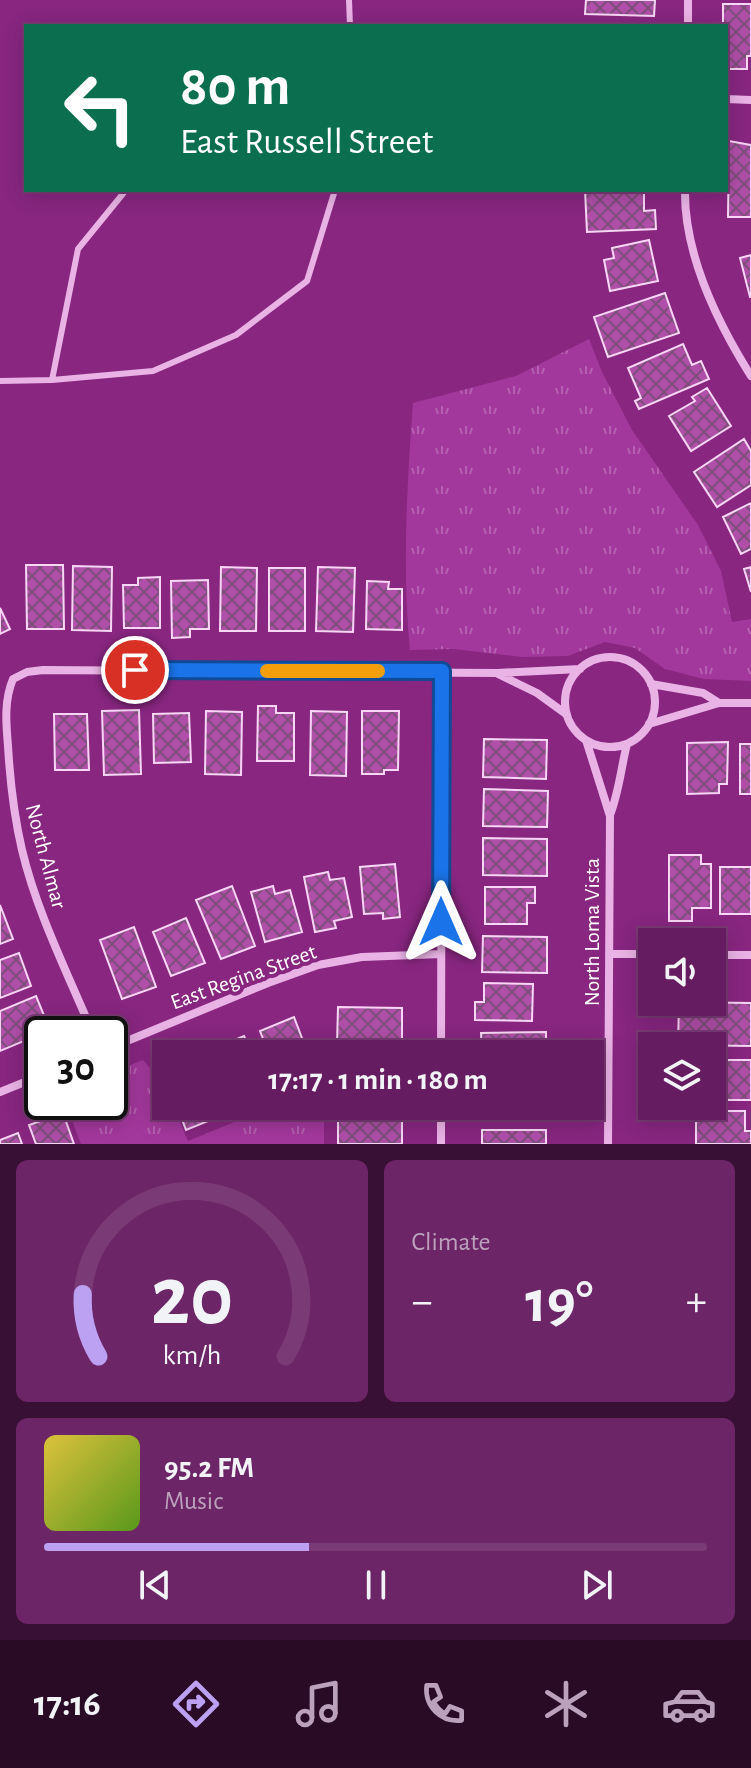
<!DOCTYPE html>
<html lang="en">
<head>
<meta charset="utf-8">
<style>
	:root { --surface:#661c60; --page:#6c2566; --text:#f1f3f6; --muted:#bca1bd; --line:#793a75; --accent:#bca0f2 }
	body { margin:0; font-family:"Alegreya Sans",sans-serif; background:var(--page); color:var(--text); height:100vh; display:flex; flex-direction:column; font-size:30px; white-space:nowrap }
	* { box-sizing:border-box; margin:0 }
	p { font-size:26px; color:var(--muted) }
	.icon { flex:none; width:44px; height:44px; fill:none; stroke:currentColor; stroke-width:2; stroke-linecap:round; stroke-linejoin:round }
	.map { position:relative; height:1144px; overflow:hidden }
	.details { display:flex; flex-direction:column; gap:16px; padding:16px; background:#380f35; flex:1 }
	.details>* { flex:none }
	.hud { position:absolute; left:24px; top:24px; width:704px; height:168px; border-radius:0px; box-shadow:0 4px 20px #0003,0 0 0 2px var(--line); background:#0b6e4f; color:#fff; overflow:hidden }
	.tools { position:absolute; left:638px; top:928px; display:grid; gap:16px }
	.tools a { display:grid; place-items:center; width:88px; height:88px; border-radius:0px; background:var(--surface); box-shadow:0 4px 20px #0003,0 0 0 2px var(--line); font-size:40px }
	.speed { position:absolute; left:24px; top:1016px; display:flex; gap:16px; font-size:40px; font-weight:700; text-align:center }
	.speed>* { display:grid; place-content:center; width:104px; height:104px; border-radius:50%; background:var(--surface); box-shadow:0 4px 20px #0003,0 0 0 2px var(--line); line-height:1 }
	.speed .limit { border:4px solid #111; border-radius:12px; background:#fff; color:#111 }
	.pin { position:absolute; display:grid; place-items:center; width:68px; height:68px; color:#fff; margin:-34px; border:4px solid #fff; border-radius:50%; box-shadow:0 2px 8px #0007 }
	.me { position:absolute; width:88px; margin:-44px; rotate:0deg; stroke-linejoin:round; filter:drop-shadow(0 0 6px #0008) }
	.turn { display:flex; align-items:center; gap:28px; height:168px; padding:0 24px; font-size:36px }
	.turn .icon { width:104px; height:104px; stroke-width:2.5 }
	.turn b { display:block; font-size:56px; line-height:68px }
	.big { font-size:60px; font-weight:700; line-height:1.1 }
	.details .widget { flex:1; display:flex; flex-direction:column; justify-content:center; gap:12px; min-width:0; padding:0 28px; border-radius:12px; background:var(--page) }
	.details .dial { align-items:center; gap:0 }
	.dial svg { height:208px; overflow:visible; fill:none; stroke:var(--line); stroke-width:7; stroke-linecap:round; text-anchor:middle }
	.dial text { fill:var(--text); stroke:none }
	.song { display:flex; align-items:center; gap:24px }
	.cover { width:96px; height:96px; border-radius:12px; background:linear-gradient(135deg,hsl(50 70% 55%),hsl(90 70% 35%)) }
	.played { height:8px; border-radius:4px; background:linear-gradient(90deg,var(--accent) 40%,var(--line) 40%) }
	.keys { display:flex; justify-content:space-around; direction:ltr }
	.heat { display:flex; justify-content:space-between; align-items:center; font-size:44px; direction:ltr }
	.details .tiles { flex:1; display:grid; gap:16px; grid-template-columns:1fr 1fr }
	.widget:last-child { grid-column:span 2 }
	.trip { position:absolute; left:152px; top:1040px; width:452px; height:80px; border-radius:0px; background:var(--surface); box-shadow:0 4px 20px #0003,0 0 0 2px var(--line); font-weight:700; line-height:80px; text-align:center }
	.tabs { display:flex; height:128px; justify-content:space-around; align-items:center; background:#290b26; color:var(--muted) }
	.tabs .icon { width:56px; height:56px }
	.tabs .active { color:var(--accent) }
	.tabs b { font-size:36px; color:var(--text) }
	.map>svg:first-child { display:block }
	.grass { fill:url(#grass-tufts) }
	.building { fill:url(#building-cross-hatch); stroke:#f7d7f5; stroke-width:2 }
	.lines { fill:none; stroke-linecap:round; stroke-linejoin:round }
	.lane { stroke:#e9b3e5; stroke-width:6 }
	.street { stroke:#e9b3e5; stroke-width:8 }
	.route-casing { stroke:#114b97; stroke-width:20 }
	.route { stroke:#1a73e8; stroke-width:14 }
	.slow { stroke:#f59e0b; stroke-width:14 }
	.labels { text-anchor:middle; stroke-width:8; stroke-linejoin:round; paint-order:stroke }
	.street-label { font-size:22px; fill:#fff; stroke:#882680 }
</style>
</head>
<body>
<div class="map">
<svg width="751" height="1144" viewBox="0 0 751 1144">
	<defs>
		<pattern id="grass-tufts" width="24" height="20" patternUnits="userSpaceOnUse" patternTransform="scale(2)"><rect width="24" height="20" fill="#a3389c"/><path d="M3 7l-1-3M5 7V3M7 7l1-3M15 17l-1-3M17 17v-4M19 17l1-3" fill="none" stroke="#b560b0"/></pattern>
		<pattern id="building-cross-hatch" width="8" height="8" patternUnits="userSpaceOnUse" patternTransform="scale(2)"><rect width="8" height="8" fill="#af4fa8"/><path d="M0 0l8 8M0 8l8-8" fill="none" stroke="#7e4e7a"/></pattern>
	</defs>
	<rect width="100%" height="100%" fill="#882680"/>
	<path class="grass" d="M589,339L602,372L632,430L698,525L721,571L732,622L751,619V681L704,679L665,669L635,648L605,642L568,656L522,657L454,649L410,650C402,568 407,485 413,403L516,376Z
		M143,1060L164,1084L166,1106H173L188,1141L274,1106H324V1144H81L65,1102H110V1073Z"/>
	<path class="building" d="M586,0H655L654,16L585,14Z
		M723,4H751V56H747V69H726V26H723Z
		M729,141L751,145V217H728Z
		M585,190H644V211L655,210L656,229L587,232Z
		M649,240L658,281L610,291L604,260L614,258L612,248Z
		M751,255V297H750L740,258Z
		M665,293L679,333L608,357L594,317Z
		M683,344L692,365L701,361L709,379L639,409L635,401L641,398L628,368Z
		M707,388L731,426L691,451L669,416L695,401L692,397Z
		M744,439L751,451V485L717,507L694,472Z
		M751,503V549L741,554L723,517Z
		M26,565H63L64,629H27Z
		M73,566L112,567L111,631L72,630Z
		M221,567L257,568L256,631H220Z
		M318,567L355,568L353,632L316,631Z
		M751,567V592L744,569Z
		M269,568H305V631H269Z
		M160,577V628H124L123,585H138V578Z
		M208,580L209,629H190V637L172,638L171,581Z
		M367,581L389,582L388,589H402V630L366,629Z
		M0,608L10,629L0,634Z
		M258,706H276V713H294V761H257Z
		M139,710L141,774L104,775L102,711Z
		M206,711L242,712L241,775L205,774Z
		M311,711L347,712L346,776L310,775Z
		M362,711H399L398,770H384V774H362Z
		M189,713L191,762L154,763L153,714Z
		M54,714H87L89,770H55Z
		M484,739L547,740L546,779L483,777Z
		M728,742L727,784H719V793L687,794V743Z
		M740,744H751V794H740Z
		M484,789L548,791L547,827L483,826Z
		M483,838L547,839V876L483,875Z
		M669,855H701V864H711V908H692V921H669Z
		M395,864L400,917L383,919V913L364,914L360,867Z
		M720,867H751V914H720Z
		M328,872L330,880L344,878L352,917L334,921L336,928L315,932L304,877Z
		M232,886L255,946L221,959L196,900Z
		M273,886L275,894L290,890L302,932L265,942L251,892Z
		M485,887H535V903H527V924H485Z
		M0,905L13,939L0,944Z
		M186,918L205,963L171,976L153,932Z
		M134,927L156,987L122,999L100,940Z
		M483,936L547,937V973L482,972Z
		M19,953L31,986L0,998V960Z
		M484,983L533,984L532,1021L475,1020V1002H484Z
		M36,996L50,1030L0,1051V1011Z
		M679,1002L751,1003V1046L678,1045Z
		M338,1007L402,1008V1045L337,1044Z
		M294,1017L308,1054H269L260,1031Z
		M546,1032V1054H482L481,1033Z
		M244,1036L252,1054H212L210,1050Z
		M712,1060H751V1100H712Z
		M177,1106H220L223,1115L186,1130Z
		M482,1106H546V1118L482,1119Z
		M696,1111H745V1131H751V1144H696Z
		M402,1112V1144H338V1113Z
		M63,1113L74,1144H36L29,1125Z
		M482,1130H546V1144H482Z
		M18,1133L22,1144H0V1140Z"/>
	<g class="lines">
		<path class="lane" d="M349,0L350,26
			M52,380L78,249L126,190
			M0,381L52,380L153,371L236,335L307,281L335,190"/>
		<path class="street" d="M688,26V0
			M726,99L751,100
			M685,190C684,255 717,322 751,376
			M565 702a45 45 0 1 1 90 0a45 45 0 1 1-90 0Z
			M498,674L537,693L566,714
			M651,684L703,693L719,703
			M649,724L719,703H751
			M586,740L610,816L608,1144
			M610,815C619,792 621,768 627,744
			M609,954H652
			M712,955H751
			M93,1034C68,974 37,913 22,850C14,816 10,780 8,746C6,723 4,700 13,679L27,672L43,670L497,673L580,669
			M110,1048L268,983L318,965L362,957L441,954
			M441,1054L442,671
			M0,1092L42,1075
			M441,1144V1106"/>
	</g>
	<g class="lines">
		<g class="route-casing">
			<path id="route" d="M135,670L442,671L441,922"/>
		</g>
		<use href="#route" class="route"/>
		<path class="slow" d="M267,671H378"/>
	</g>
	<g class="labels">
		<g class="street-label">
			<text transform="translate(47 856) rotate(75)" y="8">North Almar</text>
			<text transform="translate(591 932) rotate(-90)" y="8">North Loma Vista</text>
			<text transform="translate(243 976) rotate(-20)" y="8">East Regina Street</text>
		</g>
	</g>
</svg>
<div class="tools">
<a><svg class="icon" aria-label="sound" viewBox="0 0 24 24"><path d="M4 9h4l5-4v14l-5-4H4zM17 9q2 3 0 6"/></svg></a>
<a><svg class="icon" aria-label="layers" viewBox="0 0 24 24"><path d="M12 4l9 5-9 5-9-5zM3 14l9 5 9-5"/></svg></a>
</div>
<div class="speed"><div class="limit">30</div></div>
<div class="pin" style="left:135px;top:670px;background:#d93025"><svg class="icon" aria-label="arrive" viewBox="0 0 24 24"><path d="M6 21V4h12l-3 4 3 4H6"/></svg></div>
<svg class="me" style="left:441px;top:922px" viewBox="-20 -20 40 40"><path d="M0-17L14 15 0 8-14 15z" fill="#1a73e8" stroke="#fff" stroke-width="4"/></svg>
<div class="trip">17:17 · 1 min · 180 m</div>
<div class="hud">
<div class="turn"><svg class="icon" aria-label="left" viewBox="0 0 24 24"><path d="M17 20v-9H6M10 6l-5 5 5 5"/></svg><div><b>80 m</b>East Russell Street</div></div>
</div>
</div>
<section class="details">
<div class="tiles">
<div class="widget dial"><svg viewBox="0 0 100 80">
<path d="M14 69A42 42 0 1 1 86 69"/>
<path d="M14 69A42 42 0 0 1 8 45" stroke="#bca0f2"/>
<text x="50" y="56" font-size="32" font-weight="700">20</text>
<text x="50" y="72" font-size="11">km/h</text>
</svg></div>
<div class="widget"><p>Climate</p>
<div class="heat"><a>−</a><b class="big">19°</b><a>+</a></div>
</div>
<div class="widget">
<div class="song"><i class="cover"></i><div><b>95.2 FM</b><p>Music</p></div></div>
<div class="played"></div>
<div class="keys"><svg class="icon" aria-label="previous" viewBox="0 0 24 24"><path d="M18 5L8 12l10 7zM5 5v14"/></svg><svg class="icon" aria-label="pause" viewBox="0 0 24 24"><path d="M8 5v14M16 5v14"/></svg><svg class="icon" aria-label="next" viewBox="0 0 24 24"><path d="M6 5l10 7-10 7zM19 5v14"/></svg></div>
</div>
</div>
</section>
<nav class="tabs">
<b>17:16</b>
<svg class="icon active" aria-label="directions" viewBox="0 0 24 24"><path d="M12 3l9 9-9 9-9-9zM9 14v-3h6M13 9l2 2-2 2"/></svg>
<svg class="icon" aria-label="music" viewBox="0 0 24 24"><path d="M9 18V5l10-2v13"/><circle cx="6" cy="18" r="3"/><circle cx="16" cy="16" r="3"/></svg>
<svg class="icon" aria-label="phone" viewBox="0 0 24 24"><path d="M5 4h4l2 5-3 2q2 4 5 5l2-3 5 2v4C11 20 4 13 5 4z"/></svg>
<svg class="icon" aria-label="climate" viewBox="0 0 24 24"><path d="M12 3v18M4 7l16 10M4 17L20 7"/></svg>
<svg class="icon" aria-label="car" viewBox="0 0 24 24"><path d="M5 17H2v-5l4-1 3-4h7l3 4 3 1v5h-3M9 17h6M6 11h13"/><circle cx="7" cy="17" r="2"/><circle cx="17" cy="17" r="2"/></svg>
</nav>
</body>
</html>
